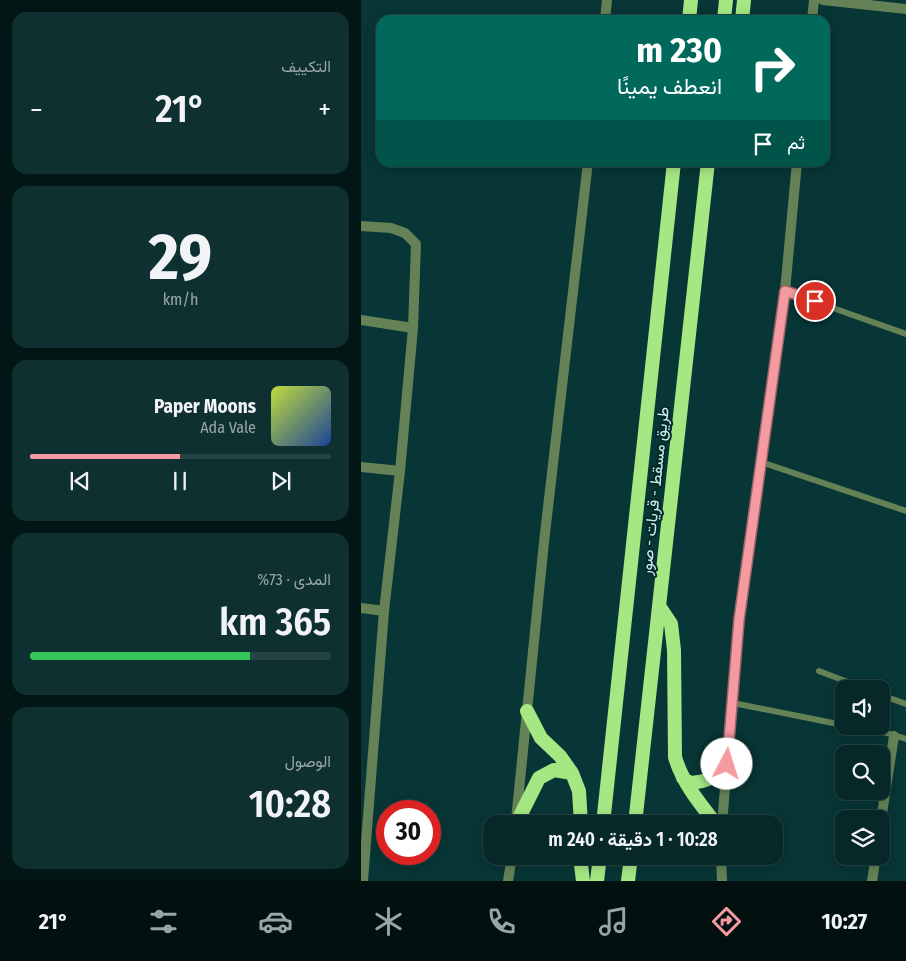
<!DOCTYPE html>
<html lang="ar">
<head>
<meta charset="utf-8">
<style>
	:root { --surface:#062828; --page:#0f3030; --text:#f1f3f6; --muted:#98a6a8; --line:#274445; --accent:#f49aa0 }
	body { margin:0; font-family:"Fira Sans Condensed",Vazirmatn,sans-serif; background:var(--page); color:var(--text); direction:rtl; height:100vh; display:flex; flex-direction:column; font-size:19px; white-space:nowrap }
	* { box-sizing:border-box; margin:0 }
	p { font-size:16px; color:var(--muted) }
	.icon { flex:none; width:28px; height:28px; fill:none; stroke:currentColor; stroke-width:2; stroke-linecap:round; stroke-linejoin:round }
	.map { position:relative; flex:1; overflow:hidden; direction:ltr }
	.sheet { display:flex; flex-direction:column; gap:12px; padding:12px; background:#031616; width:361px }
	.sheet>* { flex:none }
	.banner { position:absolute; left:15px; top:15px; width:454px; height:152px; border-radius:15px; box-shadow:0 2px 12px #0003,0 0 0 1px var(--line); direction:rtl; background:#00695c; color:#fff; overflow:hidden }
	.fabs { position:absolute; left:474px; top:680px; display:grid; gap:10px }
	.fabs a { display:grid; place-items:center; width:55px; height:55px; border-radius:10px; background:var(--surface); box-shadow:0 2px 12px #0003,0 0 0 1px var(--line); font-size:25px }
	.speed { position:absolute; left:15px; top:800px; display:flex; gap:10px; font-size:25px; font-weight:700; text-align:center }
	.speed>* { display:grid; place-content:center; width:65px; height:65px; border-radius:50%; background:var(--surface); box-shadow:0 2px 12px #0003,0 0 0 1px var(--line); line-height:1 }
	.speed .limit { border:8px solid #d22; background:#fff; color:#111 }
	.pin { position:absolute; display:grid; place-items:center; width:42px; height:42px; color:#fff; margin:-21px; border:2px solid #fff; border-radius:50%; box-shadow:0 1px 5px #0007 }
	.me { position:absolute; width:55px; margin:-28px; rotate:5deg; stroke-linejoin:round; filter:drop-shadow(0 0 4px #0008) }
	.turn { display:flex; align-items:center; gap:18px; height:105px; padding:0 25px; font-size:22px }
	.turn .icon { width:65px; height:65px; stroke-width:2.5 }
	.turn b { display:block; font-size:35px; line-height:42px }
	.then { display:flex; align-items:center; height:48px; padding:0 25px; background:#0003; gap:10px; font-size:19px }
	.big { font-size:38px; font-weight:600; line-height:1.1 }
	.sheet .widget { flex:1; display:flex; flex-direction:column; justify-content:center; gap:8px; min-width:0; padding:0 18px; border-radius:15px; background:var(--page) }
	.sheet .dial { align-items:center; gap:0 }
	.dial b { font-size:65px; line-height:1 }
	.song { display:flex; align-items:center; gap:15px }
	.cover { width:60px; height:60px; border-radius:8px; background:linear-gradient(135deg,hsl(70 70% 55%),hsl(220 70% 35%)) }
	.played { height:5px; border-radius:2px; background:linear-gradient(90deg,var(--accent) 50%,var(--line) 50%) }
	.keys { display:flex; justify-content:space-around; direction:ltr }
	.heat { display:flex; justify-content:space-between; align-items:center; font-size:28px; direction:ltr }
	.charge { height:8px; border-radius:4px; background:linear-gradient(90deg,#34c759 73%,var(--line) 0) }
	.trip { position:absolute; left:122px; top:815px; width:300px; height:50px; border-radius:15px; background:var(--surface); box-shadow:0 2px 12px #0003,0 0 0 1px var(--line); font-weight:600; line-height:50px; text-align:center; direction:rtl }
	.menu { display:flex; height:80px; justify-content:space-around; align-items:center; background:#021010; color:var(--muted) }
	.menu .icon { width:35px; height:35px }
	.menu .active { color:var(--accent) }
	.menu b { font-size:22px; color:var(--text) }
	main { display:flex; flex:1; min-height:0 }
	.map>svg:first-child { display:block }
	.lines { fill:none; stroke-linecap:round; stroke-linejoin:round }
	.service { stroke:#658257; stroke-width:6 }
	.minor { stroke:#658257; stroke-width:10 }
	.trunk { stroke:#a4e783; stroke-width:14 }
	.route-casing { stroke:#9f6468; stroke-width:12 }
	.route { stroke:#f49aa0; stroke-width:9 }
	.labels { text-anchor:middle; stroke-width:4; stroke-linejoin:round; paint-order:stroke }
	.street-label { font-size:16px; fill:#cfebeb; stroke:#002b2b }
</style>
</head>
<body>
<main>
<div class="map">
<svg width="545" height="881" viewBox="0 0 545 881">
	<rect width="100%" height="100%" fill="#083535"/>
	<g class="lines">
		<path class="service" d="M424,291L545,334
			M400,462L545,511
			M458,671L505,689
			M520,695L545,704
			M372,703L482,725
			M489,726L526,733L545,739"/>
		<path class="minor" d="M462,0L545,9
			M244,20L246,0
			M451,20L453,0
			M0,226L30,228L44,233L55,244L52,328L0,320
			M0,467L39,471
			M0,608L23,611
			M155,820L183,542L227,162
			M520,820L533,736
			M361,824L378,620L424,291L436,162
			M360,856L361,881
			M2,881L23,611L39,471L52,328
			M147,881L151,856
			M511,881L515,856"/>
		<path class="trunk" d="M328,20L330,0
			M363,20L365,0
			M381,20L383,0
			M298,606L310,624L313,650L314,757C321,782 339,804 355,824
			M166,711L180,738L199,756L211,773L218,791L220,824
			M322,778L328,783C345,782 357,777 366,764
			M155,824L178,778L193,770L211,773
			M242,824L313,162
			M274,824L347,162
			M219,856L222,881
			M236,881L239,856
			M267,881L270,856"/>
	</g>
	<g class="lines">
		<g class="route-casing">
			<path id="route" d="M366,764L378,620L424,291L454,301"/>
		</g>
		<use href="#route" class="route"/>
	</g>
	<g class="labels">
		<g class="street-label">
			<text transform="translate(293 491) rotate(-84)" y="6">طريق مسقط - قريات - صور</text>
		</g>
	</g>
</svg>
<div class="fabs">
<a><svg class="icon" aria-label="sound" viewBox="0 0 24 24"><path d="M4 9h4l5-4v14l-5-4H4zM17 9q2 3 0 6"/></svg></a>
<a><svg class="icon" aria-label="search" viewBox="0 0 24 24"><circle cx="10" cy="10" r="6"/><path d="M15 15l6 6"/></svg></a>
<a><svg class="icon" aria-label="layers" viewBox="0 0 24 24"><path d="M12 4l9 5-9 5-9-5zM3 14l9 5 9-5"/></svg></a>
</div>
<div class="speed"><div class="limit">30</div></div>
<div class="pin" style="left:454px;top:301px;background:#d93025"><svg class="icon" aria-label="arrive" viewBox="0 0 24 24"><path d="M6 21V4h12l-3 4 3 4H6"/></svg></div>
<svg class="me" style="left:366px;top:764px" viewBox="-20 -20 40 40"><circle r="19" fill="#fff"/><path d="M0-13L10 11 0 6-10 11z" fill="#f49aa0"/></svg>
<div class="trip">10:28 · 1 دقيقة · 240 m</div>
<div class="banner">
<div class="turn"><svg class="icon" aria-label="right" viewBox="0 0 24 24"><path d="M7 20v-9h11M14 6l5 5-5 5"/></svg><div><b>230 m</b>انعطف يمينًا</div></div>
<div class="then">ثم<svg class="icon" aria-label="arrive" viewBox="0 0 24 24"><path d="M6 21V4h12l-3 4 3 4H6"/></svg></div>
</div>
</div>
<section class="sheet">
<div class="widget"><p>التكييف</p>
<div class="heat"><a>−</a><b class="big">21°</b><a>+</a></div>
</div>
<div class="widget dial"><b>29</b><p>km/h</p></div>
<div class="widget">
<div class="song"><i class="cover"></i><div><b>Paper Moons</b><p>Ada Vale</p></div></div>
<div class="played"></div>
<div class="keys"><svg class="icon" aria-label="previous" viewBox="0 0 24 24"><path d="M18 5L8 12l10 7zM5 5v14"/></svg><svg class="icon" aria-label="pause" viewBox="0 0 24 24"><path d="M8 5v14M16 5v14"/></svg><svg class="icon" aria-label="next" viewBox="0 0 24 24"><path d="M6 5l10 7-10 7zM19 5v14"/></svg></div>
</div>
<div class="widget"><p>المدى · 73%</p><b class="big">365 km</b><div class="charge"></div></div>
<div class="widget"><p>الوصول</p><b class="big">10:28</b></div>
</section>
</main>
<nav class="menu">
<b>10:27</b>
<svg class="icon active" aria-label="directions" viewBox="0 0 24 24"><path d="M12 3l9 9-9 9-9-9zM9 14v-3h6M13 9l2 2-2 2"/></svg>
<svg class="icon" aria-label="music" viewBox="0 0 24 24"><path d="M9 18V5l10-2v13"/><circle cx="6" cy="18" r="3"/><circle cx="16" cy="16" r="3"/></svg>
<svg class="icon" aria-label="phone" viewBox="0 0 24 24"><path d="M5 4h4l2 5-3 2q2 4 5 5l2-3 5 2v4C11 20 4 13 5 4z"/></svg>
<svg class="icon" aria-label="climate" viewBox="0 0 24 24"><path d="M12 3v18M4 7l16 10M4 17L20 7"/></svg>
<svg class="icon" aria-label="car" viewBox="0 0 24 24"><path d="M5 17H2v-5l4-1 3-4h7l3 4 3 1v5h-3M9 17h6M6 11h13"/><circle cx="7" cy="17" r="2"/><circle cx="17" cy="17" r="2"/></svg>
<svg class="icon" aria-label="filters" viewBox="0 0 24 24"><path d="M4 7h16M4 17h16"/><circle cx="9" cy="7" r="2"/><circle cx="15" cy="17" r="2"/></svg>
<b>21°</b>
</nav>
</body>
</html>
